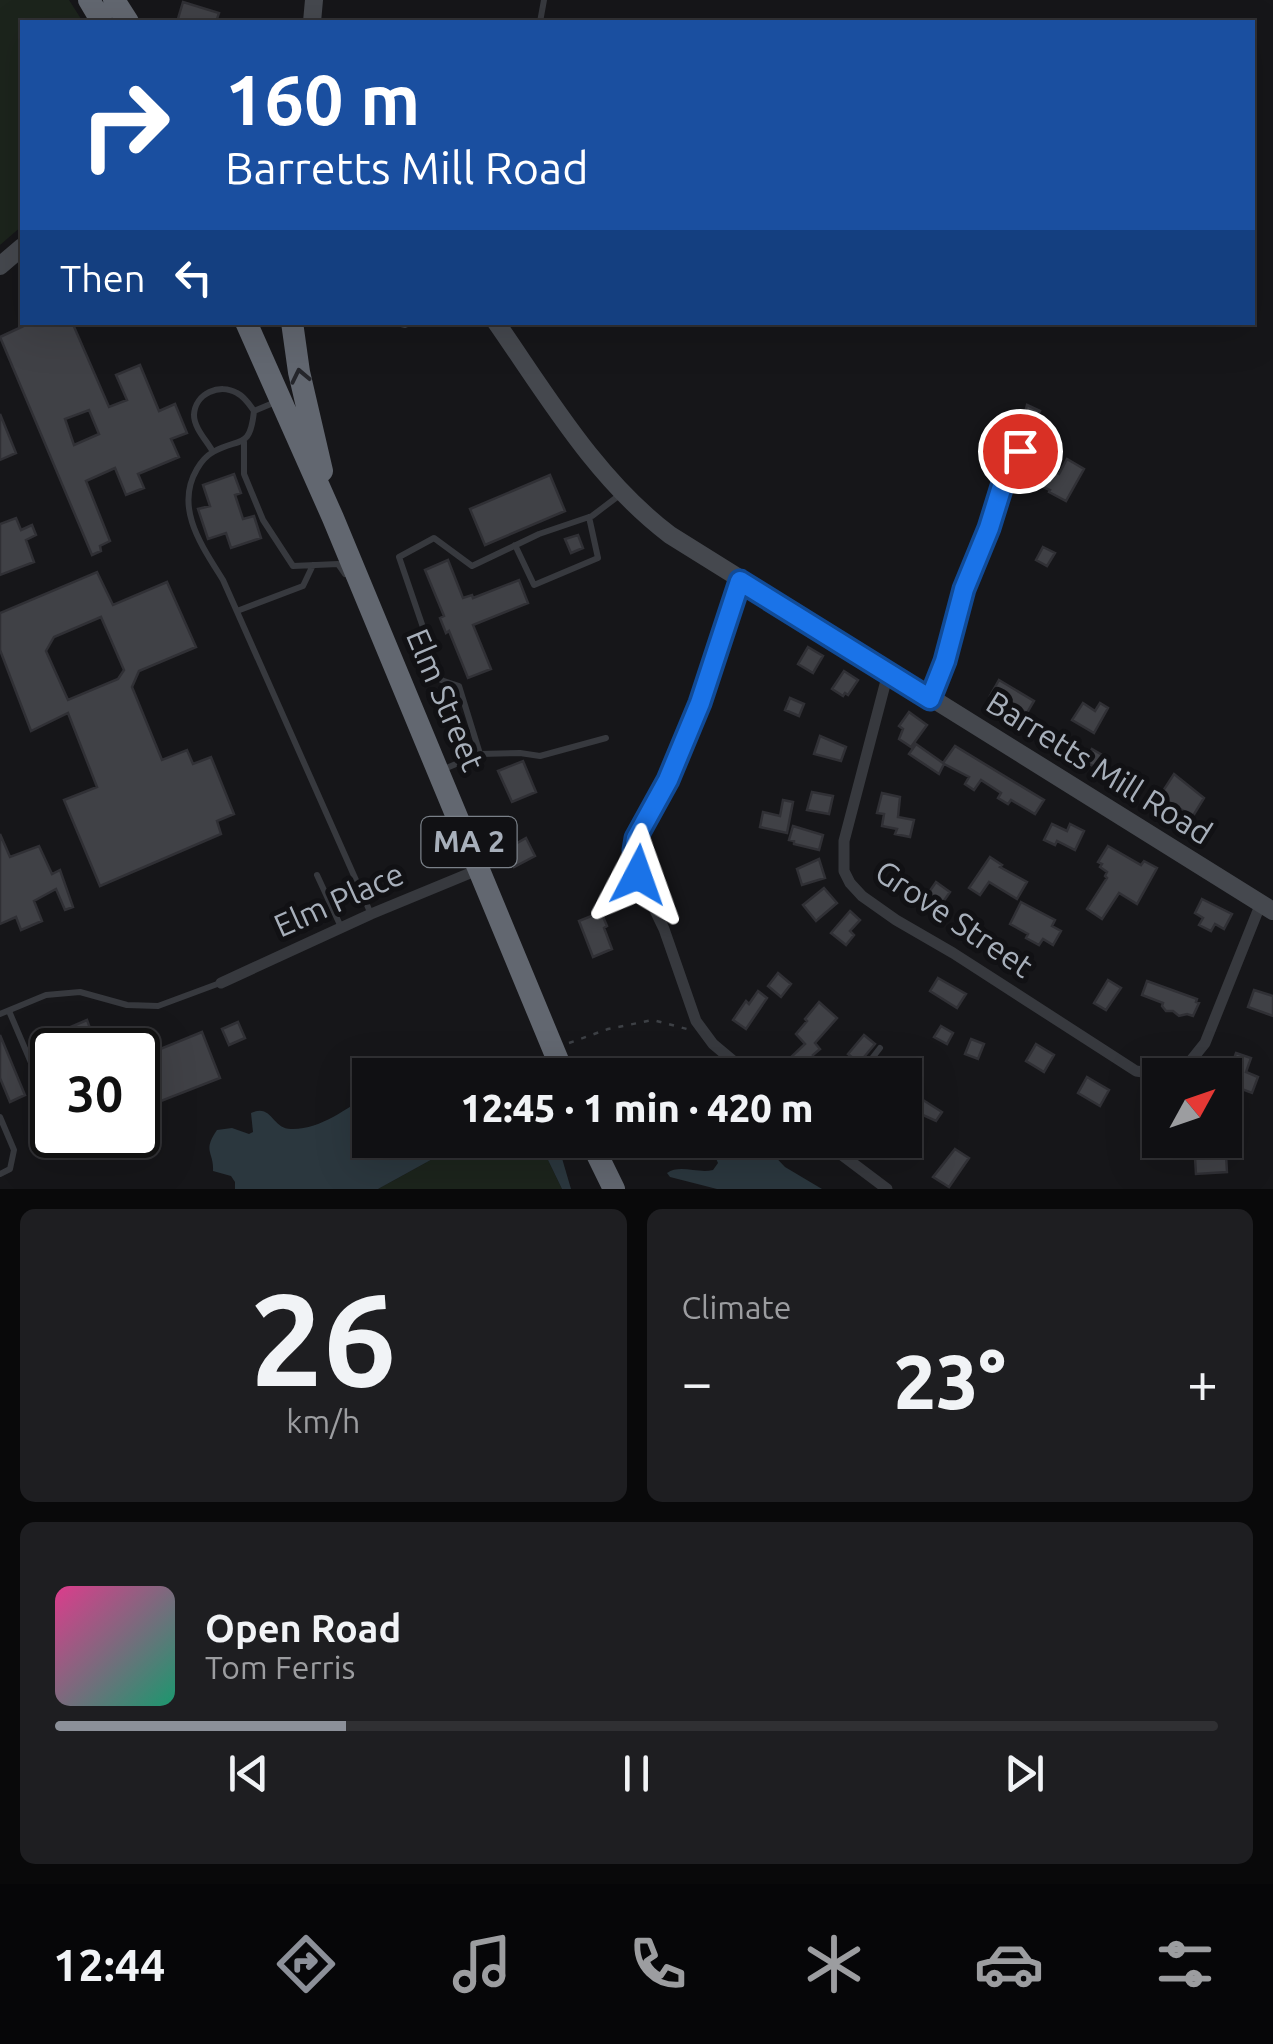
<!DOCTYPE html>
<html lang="en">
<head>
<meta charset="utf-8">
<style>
	:root { --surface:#101013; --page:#1e1e21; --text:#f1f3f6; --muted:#9c9da0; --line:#303033; --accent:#8c9099 }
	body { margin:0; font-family:Ubuntu,sans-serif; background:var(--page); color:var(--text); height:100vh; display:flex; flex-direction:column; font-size:38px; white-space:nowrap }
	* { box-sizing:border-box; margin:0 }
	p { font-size:32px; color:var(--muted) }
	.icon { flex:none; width:55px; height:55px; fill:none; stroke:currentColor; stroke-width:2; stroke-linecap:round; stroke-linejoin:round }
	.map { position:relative; height:1189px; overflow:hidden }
	.side { display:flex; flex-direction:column; gap:20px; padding:20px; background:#09090a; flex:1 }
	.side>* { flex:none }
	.guide { position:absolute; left:20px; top:20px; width:1235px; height:305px; border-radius:0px; box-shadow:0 10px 40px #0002,0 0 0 2px var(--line); background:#1a4fa0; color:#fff; overflow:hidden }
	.needle { width:65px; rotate:50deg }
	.buttons { position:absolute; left:1142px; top:1058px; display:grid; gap:20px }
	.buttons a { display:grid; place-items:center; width:100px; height:100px; border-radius:0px; background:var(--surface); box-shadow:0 10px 40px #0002,0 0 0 2px var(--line); font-size:50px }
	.speed { position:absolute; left:30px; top:1028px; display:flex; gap:20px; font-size:50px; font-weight:700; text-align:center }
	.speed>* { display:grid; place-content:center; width:130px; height:130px; border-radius:50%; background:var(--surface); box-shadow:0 10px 40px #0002,0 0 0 2px var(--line); line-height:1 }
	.speed .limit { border:5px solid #111; border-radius:15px; background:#fff; color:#111 }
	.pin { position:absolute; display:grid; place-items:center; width:85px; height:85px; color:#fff; margin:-42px; border:5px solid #fff; border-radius:50%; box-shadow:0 2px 10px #0007 }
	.me { position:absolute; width:110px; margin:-55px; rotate:4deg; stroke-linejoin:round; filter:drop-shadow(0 0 8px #0008) }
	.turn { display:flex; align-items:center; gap:35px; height:210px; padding:0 40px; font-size:45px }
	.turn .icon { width:130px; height:130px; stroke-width:2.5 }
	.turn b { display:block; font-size:70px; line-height:85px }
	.then { display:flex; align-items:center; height:95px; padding:0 40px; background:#0003; gap:20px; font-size:38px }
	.big { font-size:75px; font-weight:800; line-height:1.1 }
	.side .tile { flex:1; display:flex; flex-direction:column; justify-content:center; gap:15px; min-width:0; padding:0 35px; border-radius:15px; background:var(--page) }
	.side .dial { align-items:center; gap:0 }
	.dial b { font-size:130px; line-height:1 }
	.song { display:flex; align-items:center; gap:30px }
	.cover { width:120px; height:120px; border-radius:15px; background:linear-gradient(135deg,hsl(330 70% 55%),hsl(160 70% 35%)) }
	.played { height:10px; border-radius:5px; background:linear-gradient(90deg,var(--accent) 25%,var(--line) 25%) }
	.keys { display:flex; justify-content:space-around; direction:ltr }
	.heat { display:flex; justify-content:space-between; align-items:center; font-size:55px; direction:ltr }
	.side .tiles { flex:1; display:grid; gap:20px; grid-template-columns:1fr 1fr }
	.tile:last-child { grid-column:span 2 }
	.trip { position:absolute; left:352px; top:1058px; width:570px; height:100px; border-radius:0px; background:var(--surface); box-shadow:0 10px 40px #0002,0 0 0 2px var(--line); font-weight:800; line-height:100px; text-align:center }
	.dock { display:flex; height:160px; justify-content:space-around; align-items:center; background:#060608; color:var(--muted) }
	.dock .icon { width:70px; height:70px }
	.dock .active { color:var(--accent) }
	.dock b { font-size:45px; color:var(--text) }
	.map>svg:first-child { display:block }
	.green { fill:#1c241c }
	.water { fill:#2b373e }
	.building { fill:#404146; stroke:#303035; stroke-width:2.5; fill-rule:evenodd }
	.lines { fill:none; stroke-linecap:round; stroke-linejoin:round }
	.path { stroke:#3d4045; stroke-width:2.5; stroke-dasharray:5 8; stroke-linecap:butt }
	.lane { stroke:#37393e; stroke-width:6 }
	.street { stroke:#37393e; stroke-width:11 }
	.secondary { stroke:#45484e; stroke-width:18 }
	.highway { stroke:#626770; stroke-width:22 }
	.oneway { stroke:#25262b }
	.route-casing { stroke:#114b97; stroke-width:25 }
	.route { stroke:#1a73e8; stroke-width:18 }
	.labels { text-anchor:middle; stroke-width:10; stroke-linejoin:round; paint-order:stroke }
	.shield { fill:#111114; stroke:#7a8088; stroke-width:2.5 }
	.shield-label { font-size:30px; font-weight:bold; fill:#a7afba }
	.street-label { font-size:32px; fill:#a7afba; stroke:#111114 }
</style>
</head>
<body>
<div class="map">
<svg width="1273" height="1189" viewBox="0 0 1273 1189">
	<rect width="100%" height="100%" fill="#161619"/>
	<path class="green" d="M0,0H69L83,22H22V226L0,245Z
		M485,1140H532L546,1145L548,1160L562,1189H378L447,1151Z"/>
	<path class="water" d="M638,1056H649L669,1067L698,1075H608L624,1063Z
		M370,1094V1140H485L447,1151L378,1189H235V1182L231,1176L213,1171C214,1151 202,1152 217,1130L232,1128L249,1134L253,1132L251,1113C272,1103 272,1129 291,1129C320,1130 347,1108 370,1094Z
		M532,1140H633L573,1149L559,1148L571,1189H562L548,1160L546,1145Z
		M702,1140H759L785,1167L822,1189H717L670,1177L667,1173C680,1164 698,1174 713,1170L718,1163L714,1154Z"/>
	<path class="building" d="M183,2L219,13L216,22H177Z
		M32,322H72L109,407L127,400L116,375L140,365L159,411L175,404L187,433L171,439L179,457L138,474L144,488L126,495L115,468L86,481L110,541L100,546L101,551L92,555L0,337ZM89,410L99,434L74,445L65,419Z
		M1027,405L1040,411L1031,432L1021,427Z
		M0,414L16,453L0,460Z
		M1028,457L1039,461L1037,465L1059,474L1067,459L1084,469L1066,501L1049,492L1050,490L1020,477Z
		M234,474L241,493L235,495L243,519L254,516L261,538L231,548L226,533L208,539L198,509L210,506L203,485Z
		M550,475L565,511L485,545L470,509Z
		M16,518L21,530L32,525L36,535L26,540L34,562L0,575V524Z
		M578,535L583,548L571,553L565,539Z
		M1043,547L1055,553L1047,566L1036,560Z
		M448,560L463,598L472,595L473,598L519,580L528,603L473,625L491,669L468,678L449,631L446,633L440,618L444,616L425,570Z
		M97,572L113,605L167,582L196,647L139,671L132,687L162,760L187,750L193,764L211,757L234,814L217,821L221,834L100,886L64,800L97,787L68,713L31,731L0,650V613ZM101,617L124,670L118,679L68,700L46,651L54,637Z
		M808,647L823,656L813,673L798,664Z
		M844,671L858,680L848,695L845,693L843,696L832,689Z
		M999,680L1034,701L1027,713L990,696Z
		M790,698L804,704L799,716L785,710Z
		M1083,703L1095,711L1100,703L1108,708L1094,733L1072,720Z
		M909,712L927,725L911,747L899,739L903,729L899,726Z
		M820,736L846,747L841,761L814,754Z
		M916,744L943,763L955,746L1044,800L1035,814L1011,800L1008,804L998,798L1001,793L981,780L974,790L965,784L969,777L944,764L939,774L909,754Z
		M1092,749L1109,759L1102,771L1084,761Z
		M523,761L536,792L512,802L498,771Z
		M1174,774L1204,798L1193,816L1159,797Z
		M812,792L833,796L829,814L807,810Z
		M882,793L900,797L898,817L914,820L910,837L895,834L897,829L882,826L884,814L877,813Z
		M783,800L793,802L787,833L760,827L763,812L780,816Z
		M1052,824L1067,831L1070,824L1084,831L1075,850L1057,841L1055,845L1044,840Z
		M793,826L823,835L819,850L794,844V841L789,840Z
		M0,834L10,857L39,846L52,874L60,870L73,907L65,910L56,889L34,901L42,921L21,930L16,917L0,924Z
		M526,838L535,856L514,867L505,850Z
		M1108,846L1141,865L1144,861L1157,868L1137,904L1119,893L1102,919L1087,909L1107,878L1105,876L1107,872L1100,867L1102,864L1098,862Z
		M990,857L1002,865L1000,867L1027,882L1017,899L989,882L980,895L969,888Z
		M819,859L825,878L802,885L797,869Z
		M936,882L950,892L939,908L925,898Z
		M824,888L837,903L816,921L803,905Z
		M1202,899L1232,914L1224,929L1215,924L1211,931L1199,925L1203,918L1195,913Z
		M1021,902L1055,920L1052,926L1061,931L1053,945L1043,939L1039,945L1026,938L1028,934L1010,924Z
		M850,911L860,920L850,931L854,935L846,945L831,933Z
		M601,912L607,926L604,928L612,949L593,957L579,921Z
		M778,973L791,984L781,997L768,986Z
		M938,978L966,994L957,1008L930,991Z
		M1108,980L1121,988L1106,1010L1094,1003Z
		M1147,981L1197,999L1196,1002L1199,1003L1193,1016L1187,1014L1179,1016L1173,1011H1166L1162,1006L1163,1003L1142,995Z
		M1254,990L1273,996V1016L1248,1007Z
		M758,991L767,998L746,1029L733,1020L746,1001L749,1004Z
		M819,1002L837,1018L815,1043L820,1049L813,1055L819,1061L804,1074L790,1058L805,1044L796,1034L807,1021L805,1019Z
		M87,1020L98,1050H50L45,1038Z
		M238,1022L245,1038L229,1045L222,1029Z
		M941,1026L953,1033L947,1044L934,1037Z
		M202,1032L220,1078L138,1110V1058Z
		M0,1035L25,1095L10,1102L0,1078Z
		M864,1035L875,1044L859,1063L848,1054Z
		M971,1039L984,1044L978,1059L965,1054Z
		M1036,1044L1054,1055L1044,1072L1026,1061Z
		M1236,1053L1251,1058L1246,1072L1258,1077L1252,1093L1239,1088L1240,1084L1234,1082L1236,1075L1229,1073Z
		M910,1068L920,1075L916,1081L920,1084L912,1094L909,1091L905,1096V1073Z
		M1087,1077L1109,1090L1100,1106L1078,1093Z
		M923,1100L942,1112L936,1121L916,1112Z
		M1151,1118L1160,1124V1143L1142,1131Z
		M871,1140H904L894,1155Z
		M955,1149L969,1158L949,1187L933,1177Z
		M1226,1155L1227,1172L1196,1174L1195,1158Z"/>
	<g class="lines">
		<path class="path" d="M569,1043L608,1029L653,1020L687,1029"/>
		<path class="lane" d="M540,22L544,0
			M394,322L405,325L412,322
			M278,401L254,411C250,450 240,437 213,452C206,456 201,462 197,469C174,508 202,546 223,580L371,914
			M244,442V474L263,520L293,566L338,564L345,574
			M213,452C207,441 194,428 194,415C195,393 220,383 237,393C245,397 249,404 254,411
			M515,545L534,585L598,558L589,517
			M237,611L303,586L313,565
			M932,693L945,661L964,589L989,529L1007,470L1020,451L1048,428
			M480,754L520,753L540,756L606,738
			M444,769L480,754L459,686L441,680L399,557L434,538L472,566L539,534L592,516L621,494
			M317,875L341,927
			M9,1011L41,1086
			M0,1014L46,995L80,992L127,1005L158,1006L220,983
			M859,1075L880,1048
			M0,1117L14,1150L10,1169L0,1174"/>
		<path class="street" d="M740,581L700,703L668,780L636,838L634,851L638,875L664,929L696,1021L713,1044L750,1075
			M888,673L844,841V871L850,883L862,896L896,920L953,953L1136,1071L1164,1075
			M221,983L371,914L480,869
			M1169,1075L1185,1068L1205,1043L1261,903
			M822,1140L887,1189"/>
		<path class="secondary" d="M312,22L314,0
			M0,266L22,247
			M496,322C548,397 596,479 670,535L1273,911"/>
		<path class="highway" d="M89,0L102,22
			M114,0L128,22
			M246,322L333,518L564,1075
			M292,322L299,372L322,471
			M590,1140L614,1189"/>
	</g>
	<defs><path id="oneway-chevron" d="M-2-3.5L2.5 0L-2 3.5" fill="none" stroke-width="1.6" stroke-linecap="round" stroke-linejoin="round" transform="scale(2.5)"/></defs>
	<use class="oneway" href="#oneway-chevron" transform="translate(300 376) rotate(-102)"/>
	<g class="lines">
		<g class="route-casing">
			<path id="route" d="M638,875L634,850L636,838L668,780L700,703L740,581L930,699L945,661L964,589L989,528L1007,470L1020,451"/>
		</g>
		<use href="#route" class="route"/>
	</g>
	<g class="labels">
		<rect class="shield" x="421.5" y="817" width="95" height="50" rx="8"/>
		<g class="shield-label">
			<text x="469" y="852">MA 2</text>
		</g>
		<g class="street-label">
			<text transform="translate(445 700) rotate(67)" y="11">Elm Street</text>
			<text transform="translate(1099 768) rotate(32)" y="11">Barretts Mill Road</text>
			<text transform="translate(339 900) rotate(-24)" y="11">Elm Place</text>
			<text transform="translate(954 919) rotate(34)" y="11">Grove Street</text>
		</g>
	</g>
</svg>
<div class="buttons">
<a><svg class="needle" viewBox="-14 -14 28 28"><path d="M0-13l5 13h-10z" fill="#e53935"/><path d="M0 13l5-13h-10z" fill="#9c9da0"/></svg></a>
</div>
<div class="speed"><div class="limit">30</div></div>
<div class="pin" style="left:1020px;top:451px;background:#d93025"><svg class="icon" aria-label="arrive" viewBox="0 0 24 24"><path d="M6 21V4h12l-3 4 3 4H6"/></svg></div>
<svg class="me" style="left:638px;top:875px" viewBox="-20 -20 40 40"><path d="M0-17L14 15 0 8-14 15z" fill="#1a73e8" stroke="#fff" stroke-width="4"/></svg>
<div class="trip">12:45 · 1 min · 420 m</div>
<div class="guide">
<div class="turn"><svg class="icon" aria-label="right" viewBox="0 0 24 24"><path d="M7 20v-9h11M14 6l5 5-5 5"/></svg><div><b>160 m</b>Barretts Mill Road</div></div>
<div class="then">Then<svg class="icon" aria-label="left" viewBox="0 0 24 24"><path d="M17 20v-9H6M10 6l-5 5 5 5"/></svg></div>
</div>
</div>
<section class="side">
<div class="tiles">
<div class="tile dial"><b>26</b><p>km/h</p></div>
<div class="tile"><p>Climate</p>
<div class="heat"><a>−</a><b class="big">23°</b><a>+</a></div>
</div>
<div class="tile">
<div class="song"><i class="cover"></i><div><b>Open Road</b><p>Tom Ferris</p></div></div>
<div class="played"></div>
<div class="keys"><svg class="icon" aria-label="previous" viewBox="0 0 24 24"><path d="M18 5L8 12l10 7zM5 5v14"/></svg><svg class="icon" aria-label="pause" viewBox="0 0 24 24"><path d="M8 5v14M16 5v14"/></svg><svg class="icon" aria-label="next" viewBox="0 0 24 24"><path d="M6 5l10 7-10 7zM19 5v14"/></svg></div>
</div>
</div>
</section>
<nav class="dock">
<b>12:44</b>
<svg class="icon active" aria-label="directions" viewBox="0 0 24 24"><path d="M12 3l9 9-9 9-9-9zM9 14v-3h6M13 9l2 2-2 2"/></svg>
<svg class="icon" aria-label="music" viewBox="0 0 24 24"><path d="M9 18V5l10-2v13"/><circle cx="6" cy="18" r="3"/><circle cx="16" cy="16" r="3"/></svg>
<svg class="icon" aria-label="phone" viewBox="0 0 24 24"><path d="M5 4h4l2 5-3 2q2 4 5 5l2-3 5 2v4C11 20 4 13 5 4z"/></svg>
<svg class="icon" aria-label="climate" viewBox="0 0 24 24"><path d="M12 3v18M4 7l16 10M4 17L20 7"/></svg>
<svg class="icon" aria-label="car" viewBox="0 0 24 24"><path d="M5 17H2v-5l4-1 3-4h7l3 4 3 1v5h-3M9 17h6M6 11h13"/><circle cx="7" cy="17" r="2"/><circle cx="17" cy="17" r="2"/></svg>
<svg class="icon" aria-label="filters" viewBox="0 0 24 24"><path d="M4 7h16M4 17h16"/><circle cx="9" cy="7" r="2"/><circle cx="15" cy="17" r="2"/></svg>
</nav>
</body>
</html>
